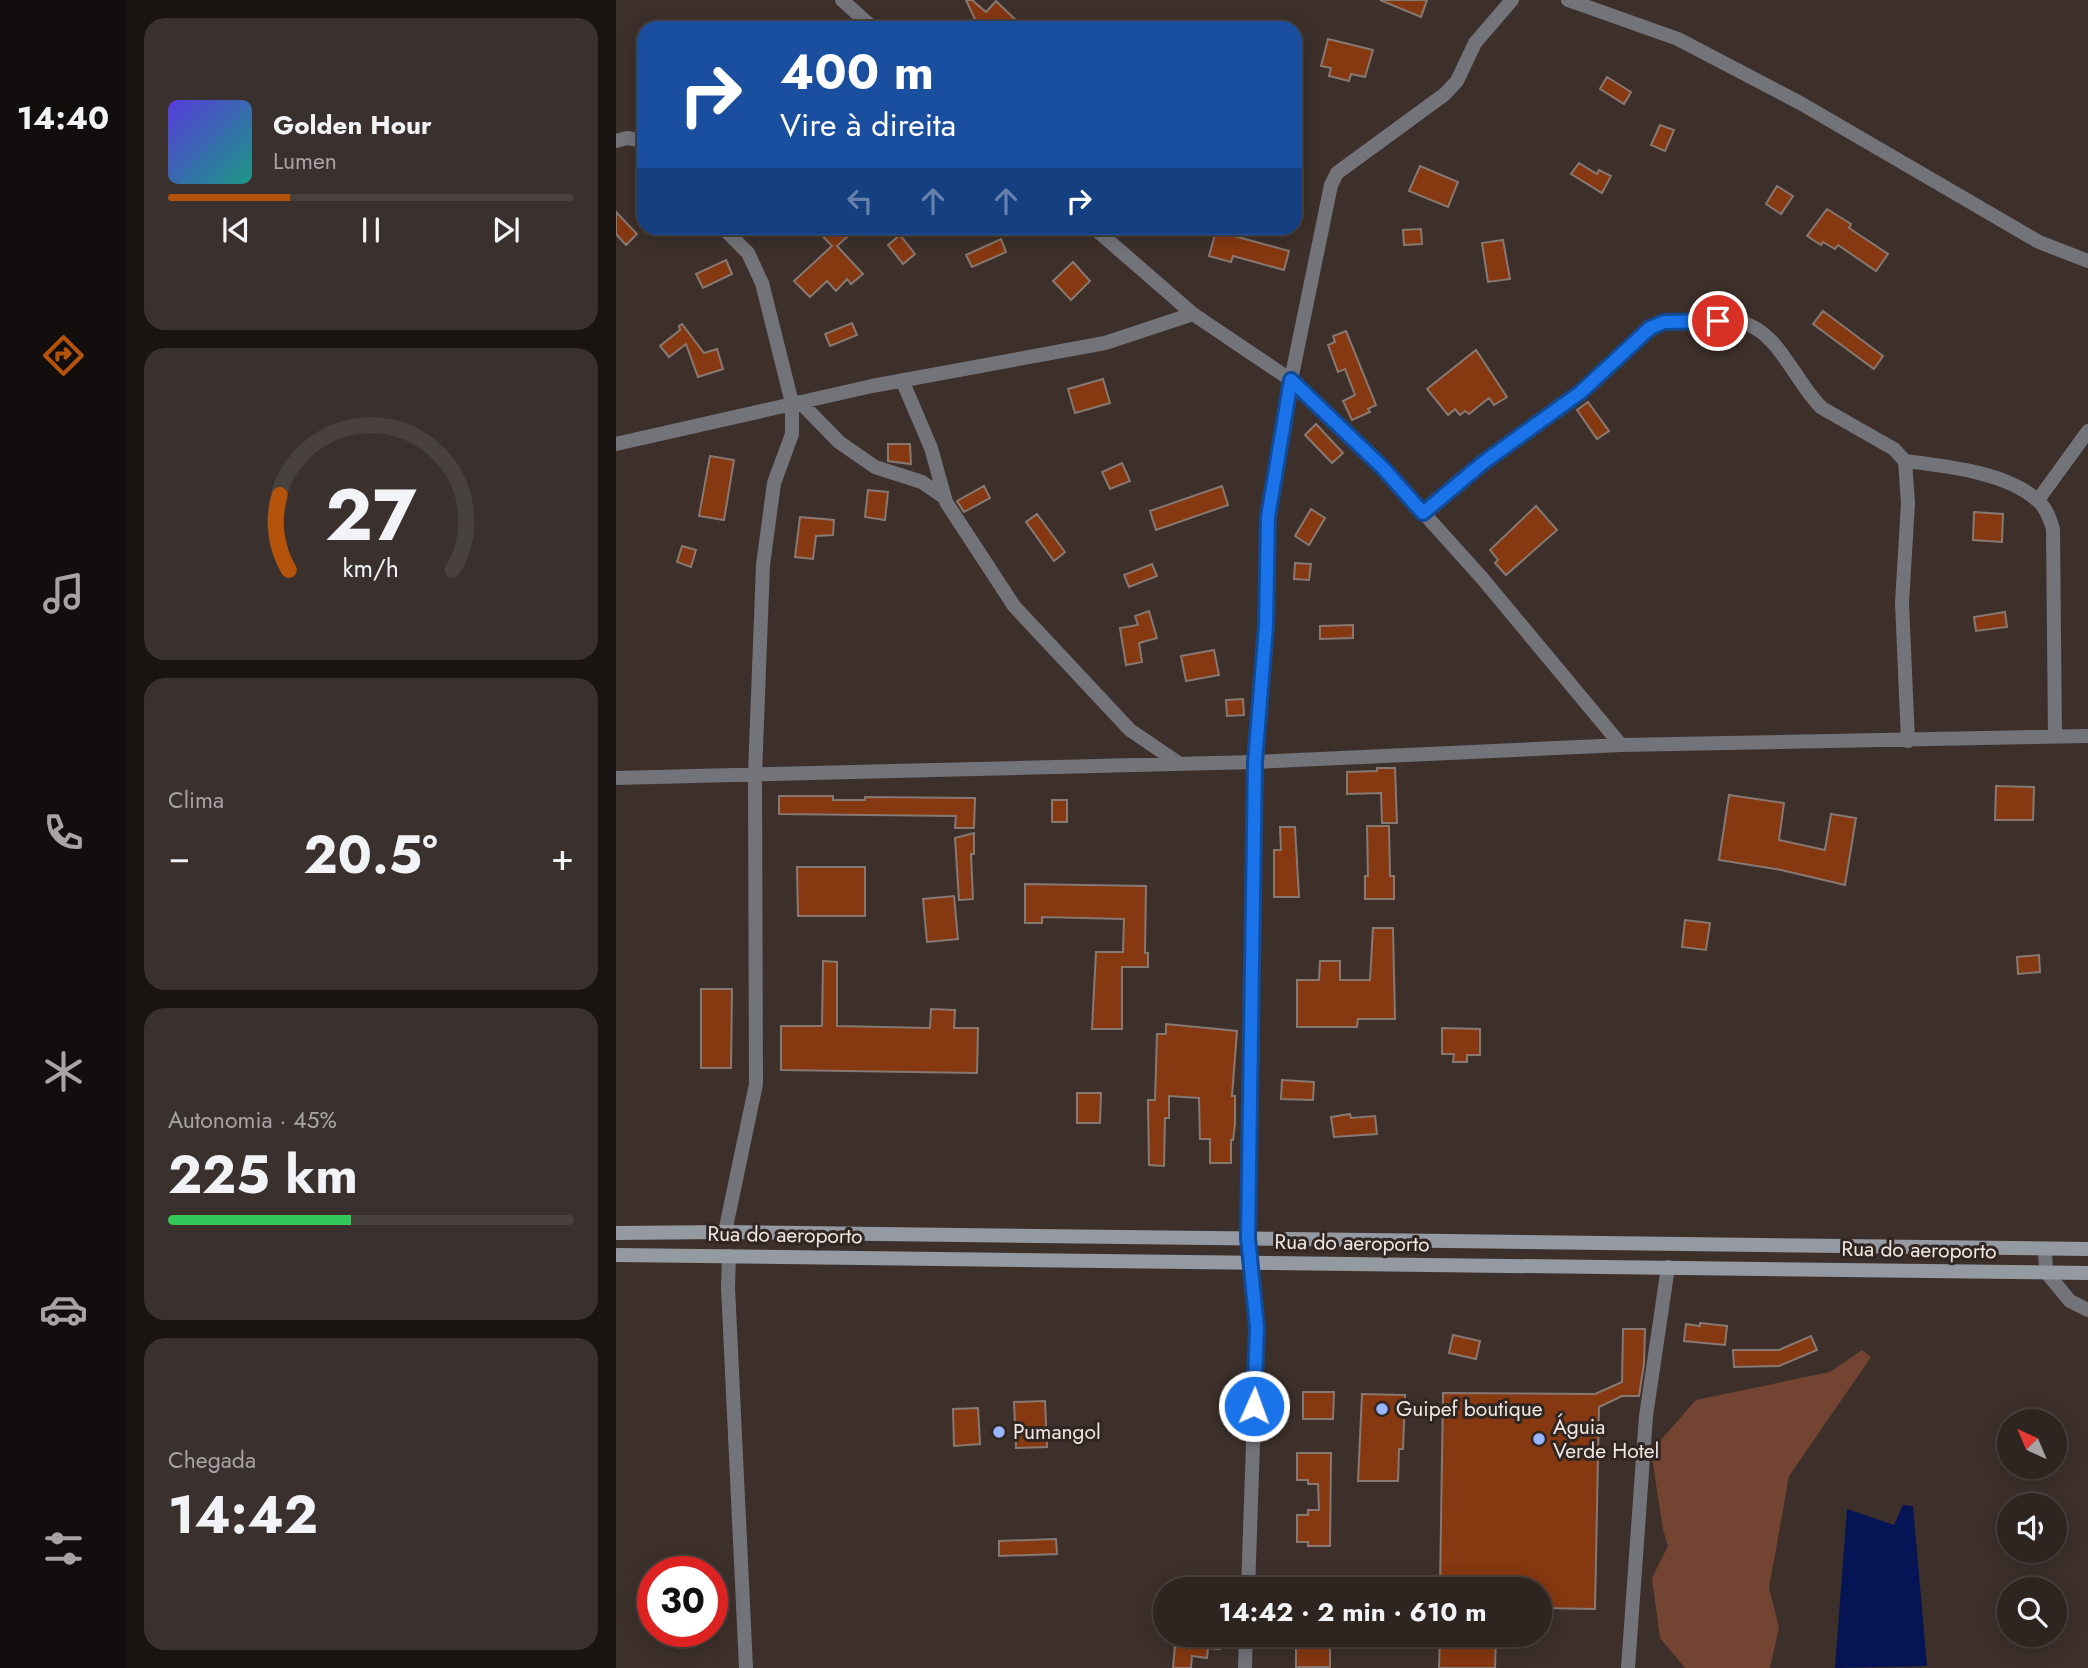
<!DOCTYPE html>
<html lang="pt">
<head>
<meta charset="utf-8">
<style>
	:root { --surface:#2e2420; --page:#3a302d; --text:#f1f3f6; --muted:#a7a4a5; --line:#49413e; --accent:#b45309 }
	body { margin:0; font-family:Jost,sans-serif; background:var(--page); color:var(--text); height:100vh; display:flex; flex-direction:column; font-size:26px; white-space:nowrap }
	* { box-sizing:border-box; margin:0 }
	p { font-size:23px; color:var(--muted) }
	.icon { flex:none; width:38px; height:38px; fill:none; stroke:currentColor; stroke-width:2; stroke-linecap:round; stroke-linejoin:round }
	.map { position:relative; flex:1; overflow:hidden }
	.sheet { display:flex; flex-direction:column; gap:18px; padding:18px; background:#191412; width:490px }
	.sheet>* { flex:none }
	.hud { position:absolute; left:21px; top:21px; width:665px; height:214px; border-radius:21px; box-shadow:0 4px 18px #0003,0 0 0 2px var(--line); background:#1a4fa0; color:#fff; overflow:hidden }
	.needle { width:46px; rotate:316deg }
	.buttons { position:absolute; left:1381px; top:1409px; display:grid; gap:14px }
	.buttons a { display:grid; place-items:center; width:70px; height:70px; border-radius:50%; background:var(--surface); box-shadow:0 4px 18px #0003,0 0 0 2px var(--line); font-size:35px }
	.speed { position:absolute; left:21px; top:1556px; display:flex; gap:14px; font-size:35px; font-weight:700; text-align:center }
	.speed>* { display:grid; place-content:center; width:91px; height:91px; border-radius:50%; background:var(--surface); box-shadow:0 4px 18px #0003,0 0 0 2px var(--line); line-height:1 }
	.speed .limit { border:10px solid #d22; background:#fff; color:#111 }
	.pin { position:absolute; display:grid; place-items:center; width:60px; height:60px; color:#fff; margin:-30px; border:4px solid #fff; border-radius:50%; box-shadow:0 2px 7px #0007 }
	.me { position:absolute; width:77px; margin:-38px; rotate:2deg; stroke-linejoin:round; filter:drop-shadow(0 0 5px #0008) }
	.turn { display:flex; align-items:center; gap:24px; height:147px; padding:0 28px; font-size:32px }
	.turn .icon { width:91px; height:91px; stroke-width:2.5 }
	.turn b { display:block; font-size:49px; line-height:60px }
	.lanes { display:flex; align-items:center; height:66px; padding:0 28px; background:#0003; justify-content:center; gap:35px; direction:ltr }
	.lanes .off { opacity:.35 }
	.big { font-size:52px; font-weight:700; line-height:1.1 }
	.sheet .widget { flex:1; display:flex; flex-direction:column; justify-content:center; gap:10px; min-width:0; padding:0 24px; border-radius:21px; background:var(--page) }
	.sheet .dial { align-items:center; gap:0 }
	.dial svg { height:182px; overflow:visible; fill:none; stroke:var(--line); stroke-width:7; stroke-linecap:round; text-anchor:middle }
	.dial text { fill:var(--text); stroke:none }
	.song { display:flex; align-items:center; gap:21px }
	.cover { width:84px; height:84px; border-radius:10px; background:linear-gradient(135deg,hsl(250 70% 55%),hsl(170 70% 35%)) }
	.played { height:7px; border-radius:4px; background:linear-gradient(90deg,var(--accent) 30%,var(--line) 30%) }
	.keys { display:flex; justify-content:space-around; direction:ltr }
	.heat { display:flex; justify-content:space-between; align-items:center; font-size:38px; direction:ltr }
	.charge { height:10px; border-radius:5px; background:linear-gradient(90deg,#34c759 45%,var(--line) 0) }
	.trip { position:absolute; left:537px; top:1577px; width:399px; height:70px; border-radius:35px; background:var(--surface); box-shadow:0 4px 18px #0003,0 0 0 2px var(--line); font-weight:700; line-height:70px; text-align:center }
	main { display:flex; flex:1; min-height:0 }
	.tab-bar { display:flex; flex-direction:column; width:126px; justify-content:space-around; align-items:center; background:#120e0d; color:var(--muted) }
	.tab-bar .icon { width:49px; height:49px }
	.tab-bar .selected { color:var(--accent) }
	.tab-bar b { font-size:32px; color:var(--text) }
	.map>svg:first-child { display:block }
	.green { fill:#734431 }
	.water { fill:#051455 }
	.building { fill:#863810; stroke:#877872; stroke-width:2 }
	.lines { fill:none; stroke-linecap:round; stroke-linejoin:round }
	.minor { stroke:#72747a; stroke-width:14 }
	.secondary { stroke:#9599a2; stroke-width:14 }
	.route-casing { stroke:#114b97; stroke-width:18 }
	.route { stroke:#1a73e8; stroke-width:12 }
	.poi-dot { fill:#97b6fd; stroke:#322622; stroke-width:2.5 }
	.labels { text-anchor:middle; stroke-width:6; stroke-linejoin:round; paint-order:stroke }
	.street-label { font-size:21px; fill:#f0e7e4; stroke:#322622 }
	.poi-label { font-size:21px; fill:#f0e7e4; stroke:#322622; text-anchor:start }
</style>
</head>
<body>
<main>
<nav class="tab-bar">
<b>14:40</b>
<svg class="icon selected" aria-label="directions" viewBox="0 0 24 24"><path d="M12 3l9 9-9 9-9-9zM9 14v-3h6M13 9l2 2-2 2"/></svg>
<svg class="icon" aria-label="music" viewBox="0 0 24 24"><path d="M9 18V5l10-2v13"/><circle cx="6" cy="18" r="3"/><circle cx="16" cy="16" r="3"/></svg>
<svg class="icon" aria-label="phone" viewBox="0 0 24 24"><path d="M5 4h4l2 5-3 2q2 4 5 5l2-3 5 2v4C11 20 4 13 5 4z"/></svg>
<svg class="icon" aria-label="climate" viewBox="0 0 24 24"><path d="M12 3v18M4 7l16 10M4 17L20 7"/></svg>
<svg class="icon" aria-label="car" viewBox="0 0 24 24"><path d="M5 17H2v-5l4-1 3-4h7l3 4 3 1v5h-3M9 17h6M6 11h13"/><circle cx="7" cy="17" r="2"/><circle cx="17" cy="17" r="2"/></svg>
<svg class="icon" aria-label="filters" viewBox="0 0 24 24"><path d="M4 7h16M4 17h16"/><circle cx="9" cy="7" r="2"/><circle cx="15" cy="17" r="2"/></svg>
</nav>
<section class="sheet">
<div class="widget">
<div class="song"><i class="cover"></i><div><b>Golden Hour</b><p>Lumen</p></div></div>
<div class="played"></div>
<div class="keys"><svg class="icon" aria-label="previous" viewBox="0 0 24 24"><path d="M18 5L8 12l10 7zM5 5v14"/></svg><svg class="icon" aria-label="pause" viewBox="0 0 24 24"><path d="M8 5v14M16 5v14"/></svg><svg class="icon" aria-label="next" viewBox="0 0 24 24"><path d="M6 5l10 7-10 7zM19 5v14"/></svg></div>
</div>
<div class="widget dial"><svg viewBox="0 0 100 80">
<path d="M14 69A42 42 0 1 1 86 69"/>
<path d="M14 69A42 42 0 0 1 10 36" stroke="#b45309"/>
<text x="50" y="56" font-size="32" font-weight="700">27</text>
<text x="50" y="72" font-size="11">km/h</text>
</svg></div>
<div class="widget"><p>Clima</p>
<div class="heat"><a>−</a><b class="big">20.5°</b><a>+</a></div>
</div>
<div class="widget"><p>Autonomia · 45%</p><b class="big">225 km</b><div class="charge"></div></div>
<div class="widget"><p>Chegada</p><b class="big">14:42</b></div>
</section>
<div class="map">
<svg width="1472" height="1668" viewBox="0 0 1472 1668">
	<rect width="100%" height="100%" fill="#3d302b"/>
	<path class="green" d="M1246,1350L1255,1357L1173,1476L1153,1588L1163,1627L1154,1668H1069L1044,1638L1036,1578L1052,1546L1047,1530L1035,1451L1080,1400L1214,1372Z"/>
	<path class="water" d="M1287,1505L1297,1506L1311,1666L1219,1668L1231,1509L1278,1525Z"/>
	<path class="building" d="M350,0H356L370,12L380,1L408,28H363Z
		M764,0H811L805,17Z
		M712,39L757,50L749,77L735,74L733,81L713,76L715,68L705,66Z
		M991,77L1015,92L1008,104L984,89Z
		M1044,125L1058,130L1049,151L1035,145Z
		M963,163L981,174L983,170L995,176L986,193L955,174Z
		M804,166L842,182L832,207L793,191Z
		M1161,186L1177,196L1165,214L1150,204Z
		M1211,209L1235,224L1233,228L1272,254L1260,271L1222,245L1219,249L1207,242L1205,245L1191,236Z
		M0,212L21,234L10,245L0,234Z
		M199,228H241L221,246L247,274L235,284L231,279L220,291L211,281L194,297L178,281L216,246Z
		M805,229L806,244L788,245L787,230Z
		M600,231L673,251L668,270L617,256L615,262L593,256Z
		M284,235L299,254L287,264L272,245Z
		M385,239L390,252L356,267L350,255Z
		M887,240L894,279L872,282L866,243Z
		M110,260L116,274L87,288L80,274Z
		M457,262L474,281L455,300L437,281Z
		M1207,311L1267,356L1258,369L1197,324Z
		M236,323L241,335L214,346L209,334Z
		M66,324L88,353L101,349L107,369L82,377L70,344L53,357L44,346L64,330L63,326Z
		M730,331L760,405L752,409L754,412L736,420L727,401L739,395L729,369L722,372L712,345L719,342L717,336Z
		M860,350L891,397L878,405L873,398L853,414L849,411L844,415L839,409L832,415L811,389Z
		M487,379L494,403L459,413L452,389Z
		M972,402L993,431L981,439L961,410Z
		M700,424L727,453L716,463L689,435Z
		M272,444H294L295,464L272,461Z
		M94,456L118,460L108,520L83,516Z
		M506,463L514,481L494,489L486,472Z
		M368,486L374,498L348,512L341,501Z
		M606,486L612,505L540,530L534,511Z
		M252,490L272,492L269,520L249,517Z
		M920,506L941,530L890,575L879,563L882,560L874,550Z
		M695,509L709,518L693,545L679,536Z
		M1358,512L1387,514L1386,542L1357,540Z
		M421,514L449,552L438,561L410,522Z
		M184,517L218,520L217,535L200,536L197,559L179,557Z
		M66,546L80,550L75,567L61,562Z
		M679,563L695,564L693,580L678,579Z
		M536,564L541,576L513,587L508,575Z
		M533,611L541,638L523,643L526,662L510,665L504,628L522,625L519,616Z
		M1389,612L1391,627L1360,631L1358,617Z
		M737,625V638L704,639V626Z
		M598,650L603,675L570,681L565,656Z
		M627,699L628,715L611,716L610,700Z
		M761,768H779L781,823H766L765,793L731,794V772L761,771Z
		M1380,786L1418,787L1417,820H1379Z
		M1113,795L1168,803L1163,840L1209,850L1215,814L1240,818L1229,885L1165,870L1103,860Z
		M163,796H217V800H249V797L359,798L358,828H339L340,816L163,814Z
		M436,800H451V822H436Z
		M751,826H773L774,876H778V899H749V876H752Z
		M664,827H679L683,897H658V850H665Z
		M358,833V854H355L357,899L343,900L339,838Z
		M181,867H249V916H182Z
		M409,884L530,886L529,953H532V967H506V1029H476L480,952H507L508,919L426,917V923H409Z
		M338,896L342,939L311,942L307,899Z
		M1069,920L1094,923L1090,950L1066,947Z
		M757,928H777L779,1019H742L741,1027H681V980H703L704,961H724V980H754Z
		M1423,955L1424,972L1402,974L1401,957Z
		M207,961L221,962V1026L314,1028L315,1009L339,1010L338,1028H362L361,1073L165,1070V1026H206Z
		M85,989H116L115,1068H85Z
		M550,1024L621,1031L616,1096H619V1124L617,1140H615V1163H594V1139H584L583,1098L553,1096V1118H549L548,1166L533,1165L532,1100H539L541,1034H550Z
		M826,1028L864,1029V1055H851V1062H837L838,1054H826Z
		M666,1080L698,1082L697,1100L665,1099Z
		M461,1093H485L484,1123H461Z
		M734,1114L735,1118L759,1116L761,1134L718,1137L715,1117Z
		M1084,1323L1111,1326L1109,1345L1068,1341L1070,1324L1084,1326Z
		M1007,1329H1029L1028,1364L1023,1396H1006L983,1407L979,1609L924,1608V1589H824L827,1393L979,1394L1006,1382Z
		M837,1335L864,1341L860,1359L833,1353Z
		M1195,1336L1201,1350L1163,1366L1118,1367L1117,1350H1163Z
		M687,1392H718L717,1419H687Z
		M746,1394L789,1395L787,1449H783L782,1481H742Z
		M429,1401L431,1447L400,1448L398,1402Z
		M362,1408L364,1444L338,1446L337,1409Z
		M681,1453H715L714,1546H692V1542H681V1515H692V1510H703L702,1484H692V1480H681Z
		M440,1539L441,1554L383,1556V1541Z
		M560,1634H606L604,1649L592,1648L591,1658L576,1656L575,1668H557Z
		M824,1634H880L879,1668H823Z
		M680,1640H714V1667H680Z"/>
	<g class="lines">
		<path class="minor" d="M226,0L257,28
			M952,0L1062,39L1186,104L1423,242L1472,261
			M0,141L11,138L28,141
			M107,228L132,253L146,283L176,403V434L158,483L147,565L139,774L140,1084L109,1232
			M478,228L577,314L675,380L767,468L866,578L1005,745
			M286,380L315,448L330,502L398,606L514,730L564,764
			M184,402L223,442L259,467L306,482L329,498
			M0,444L256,386L489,343L577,314
			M1289,461C1329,466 1390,472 1421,500C1430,507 1434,519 1437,529L1439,737
			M1422,500L1472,431
			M807,513L868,462L965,392L1034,328C1052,320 1072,319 1093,320C1103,321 1115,320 1125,322C1164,332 1179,383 1206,408L1278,449L1289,461L1292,503L1286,603L1292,741
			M0,778L639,762L1005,745L1472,736
			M1429,1249L1430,1272L1454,1301L1472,1310
			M113,1256L112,1287L130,1668
			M632,1589L641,1328L632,1238L639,762L650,626L652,517L675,380L715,185L721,173L829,94L841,81L859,43L896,0
			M629,1668L630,1634
			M1012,1668L1030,1416L1052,1267"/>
		<path class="secondary" d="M0,1233L109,1232L1472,1249
			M0,1255L1472,1273"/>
	</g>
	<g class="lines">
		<g class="route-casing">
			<path id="route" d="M638,1406L641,1328L632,1238L639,762L650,626L652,517L675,380L767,468L807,513L868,462L965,392L1034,328L1048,322L1102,321"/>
		</g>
		<use href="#route" class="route"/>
	</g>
	<g class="poi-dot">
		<circle cx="766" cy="1409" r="7"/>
		<circle cx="383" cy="1432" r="7"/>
		<circle cx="923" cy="1439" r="7"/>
	</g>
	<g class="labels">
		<g class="street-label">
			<text transform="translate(169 1235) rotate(1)" y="7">Rua do aeroporto</text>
			<text transform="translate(736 1243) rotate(1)" y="7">Rua do aeroporto</text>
			<text transform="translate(1303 1250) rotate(1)" y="7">Rua do aeroporto</text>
		</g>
		<g class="poi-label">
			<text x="780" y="1416">Guipef boutique</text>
			<text x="937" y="1434">Águia<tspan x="937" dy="24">Verde Hotel</tspan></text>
			<text x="397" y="1439">Pumangol</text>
		</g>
	</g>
</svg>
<div class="buttons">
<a><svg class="needle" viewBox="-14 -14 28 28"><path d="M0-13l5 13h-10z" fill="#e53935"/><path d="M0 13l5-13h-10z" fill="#a7a4a5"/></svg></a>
<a><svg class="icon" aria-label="sound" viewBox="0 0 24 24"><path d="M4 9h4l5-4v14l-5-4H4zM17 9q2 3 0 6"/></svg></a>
<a><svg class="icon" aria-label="search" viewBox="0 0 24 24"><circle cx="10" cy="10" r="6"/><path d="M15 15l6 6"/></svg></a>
</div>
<div class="speed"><div class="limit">30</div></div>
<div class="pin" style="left:1102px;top:321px;background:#d93025"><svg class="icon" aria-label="arrive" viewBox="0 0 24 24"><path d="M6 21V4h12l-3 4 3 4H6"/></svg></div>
<svg class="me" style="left:638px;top:1406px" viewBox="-20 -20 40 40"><circle r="17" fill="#1a73e8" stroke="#fff" stroke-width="3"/><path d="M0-11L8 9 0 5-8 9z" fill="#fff"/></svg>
<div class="trip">14:42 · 2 min · 610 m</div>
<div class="hud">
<div class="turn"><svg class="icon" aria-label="right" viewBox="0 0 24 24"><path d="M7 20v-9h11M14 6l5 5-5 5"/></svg><div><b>400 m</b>Vire à direita</div></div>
<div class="lanes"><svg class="icon off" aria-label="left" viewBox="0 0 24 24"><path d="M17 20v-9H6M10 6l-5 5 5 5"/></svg><svg class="icon off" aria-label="ahead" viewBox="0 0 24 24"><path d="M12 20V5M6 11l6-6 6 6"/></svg><svg class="icon off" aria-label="ahead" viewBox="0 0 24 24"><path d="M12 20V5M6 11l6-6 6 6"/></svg><svg class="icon" aria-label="right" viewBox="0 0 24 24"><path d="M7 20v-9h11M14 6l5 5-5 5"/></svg></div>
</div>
</div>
</main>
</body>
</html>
